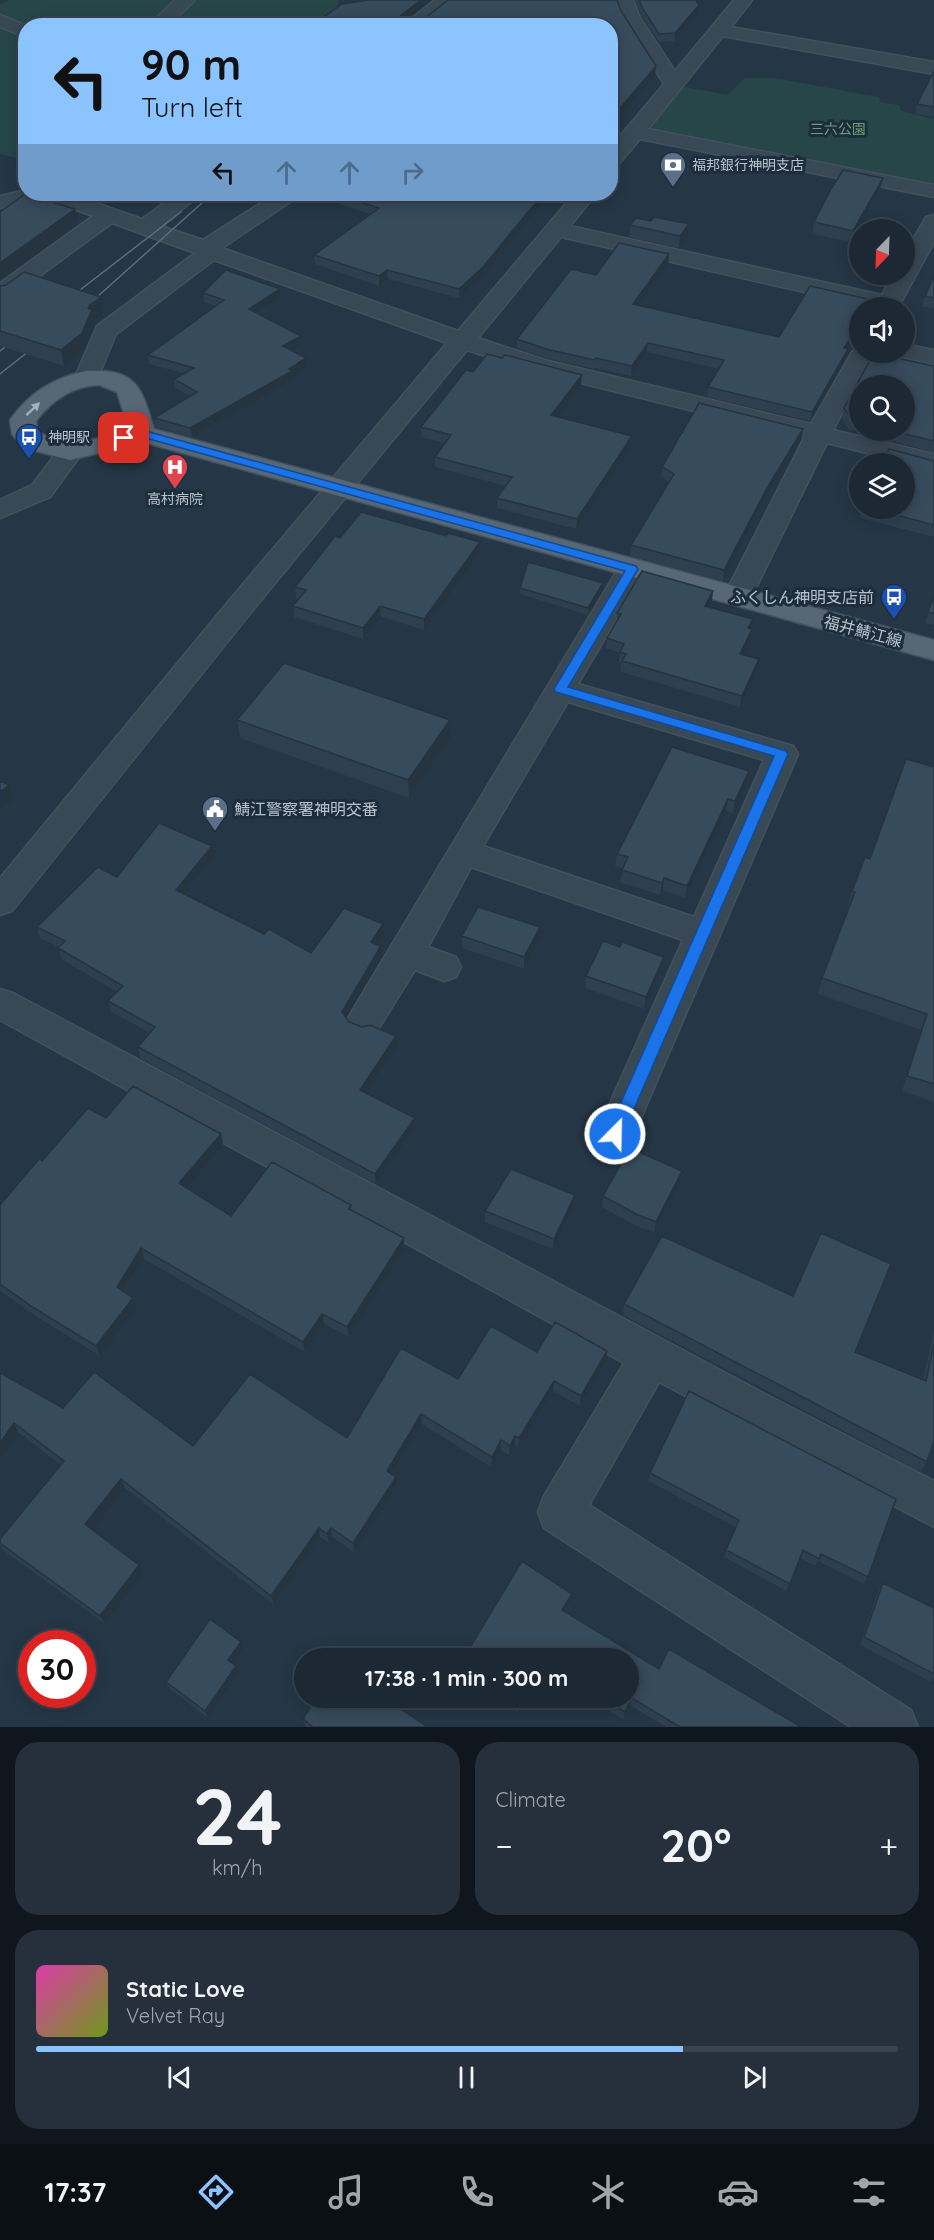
<!DOCTYPE html>
<html lang="en">
<head>
<meta charset="utf-8">
<style>
	:root { --surface:#1c2834; --page:#25303c; --text:#f1f3f6; --muted:#a0a6ac; --line:#3a444f; --accent:#8cc4ff }
	body { margin:0; font-family:Quicksand,"Noto Sans JP",sans-serif; background:var(--page); color:var(--text); height:100vh; display:flex; flex-direction:column; font-size:22px; white-space:nowrap }
	* { box-sizing:border-box; margin:0 }
	p { font-size:20px; color:var(--muted) }
	.icon { flex:none; width:33px; height:33px; fill:none; stroke:currentColor; stroke-width:2; stroke-linecap:round; stroke-linejoin:round }
	.map { position:relative; height:1727px; overflow:hidden }
	.sheet { display:flex; flex-direction:column; gap:15px; padding:15px; background:#0f161d; flex:1 }
	.sheet>* { flex:none }
	.guide { position:absolute; left:18px; top:18px; width:600px; height:183px; border-radius:24px; box-shadow:0 3px 15px #0003,0 0 0 2px var(--line); background:#8cc4ff; color:#111; overflow:hidden }
	.needle { width:39px; rotate:203deg }
	.fabs { position:absolute; left:849px; top:219px; display:grid; gap:12px }
	.fabs a { display:grid; place-items:center; width:66px; height:66px; border-radius:50%; background:var(--surface); box-shadow:0 3px 15px #0003,0 0 0 2px var(--line); font-size:30px }
	.speed { position:absolute; left:18px; top:1630px; display:flex; gap:12px; font-size:30px; font-weight:700; text-align:center }
	.speed>* { display:grid; place-content:center; width:78px; height:78px; border-radius:50%; background:var(--surface); box-shadow:0 3px 15px #0003,0 0 0 2px var(--line); line-height:1 }
	.speed .limit { border:9px solid #d22; background:#fff; color:#111 }
	.pin { position:absolute; display:grid; place-items:center; width:51px; height:51px; color:#fff; margin:-26px; border-radius:12px; box-shadow:0 3px 9px #0006 }
	.me { position:absolute; width:66px; margin:-33px; rotate:23deg; stroke-linejoin:round; filter:drop-shadow(0 0 4px #0008) }
	.turn { display:flex; align-items:center; gap:21px; height:126px; padding:0 24px; font-size:27px }
	.turn .icon { width:78px; height:78px; stroke-width:2.5 }
	.turn b { display:block; font-size:42px; line-height:51px }
	.lanes { display:flex; align-items:center; height:57px; padding:0 24px; background:#0003; justify-content:center; gap:30px; direction:ltr }
	.lanes .off { opacity:.35 }
	.big { font-size:45px; font-weight:700; line-height:1.1 }
	.sheet .tile { flex:1; display:flex; flex-direction:column; justify-content:center; gap:9px; min-width:0; padding:0 21px; border-radius:24px; background:var(--page) }
	.sheet .dial { align-items:center; gap:0 }
	.dial b { font-size:78px; line-height:1 }
	.song { display:flex; align-items:center; gap:18px }
	.cover { width:72px; height:72px; border-radius:9px; background:linear-gradient(135deg,hsl(320 70% 55%),hsl(80 70% 35%)) }
	.played { height:6px; border-radius:3px; background:linear-gradient(90deg,var(--accent) 75%,var(--line) 75%) }
	.keys { display:flex; justify-content:space-around; direction:ltr }
	.heat { display:flex; justify-content:space-between; align-items:center; font-size:33px; direction:ltr }
	.sheet .tiles { flex:1; display:grid; gap:15px; grid-template-columns:1fr 1fr }
	.tile:last-child { grid-column:span 2 }
	.trip { position:absolute; left:294px; top:1648px; width:345px; height:60px; border-radius:30px; background:var(--surface); box-shadow:0 3px 15px #0003,0 0 0 2px var(--line); font-weight:700; line-height:60px; text-align:center }
	.tabs { display:flex; height:96px; justify-content:space-around; align-items:center; background:#0b1015; color:var(--muted) }
	.tabs .icon { width:42px; height:42px }
	.tabs .active { color:var(--accent) }
	.tabs b { font-size:27px; color:var(--text) }
	.map>svg:first-child { display:block }
	.green { fill:#274647 }
	.lines { fill:none; stroke-linecap:round; stroke-linejoin:round }
	.minor-casing { stroke:#43515e; stroke-width:3 }
	.major-casing { stroke:#43515e; stroke-width:3 }
	.minor { fill:#394855; fill-rule:evenodd }
	.major { fill:#576775; fill-rule:evenodd }
	.tram { stroke:#5b6c7c; stroke-width:1.5 }
	.wall { fill:#2e404f; fill-rule:evenodd }
	.shaded-wall { fill:#263440 }
	.building { fill:#364b5c; stroke:#263440; stroke-width:1.5 }
	.oneway { fill:#a4b0bc }
	.route { fill:#1a73e8; stroke:#114b97; stroke-width:1.5 }
	.labels { text-anchor:middle; stroke-width:6; stroke-linejoin:round; paint-order:stroke }
	.far-park-label { font-size:14px; fill:#6ca273; stroke:#1e2d3b }
	.far-poi-label { font-size:14px; fill:#b7c2ce; stroke:#1e2d3b; text-anchor:start }
	.poi-label { font-size:16px; fill:#b7c2ce; stroke:#1e2d3b; text-anchor:end }
	.street-label { font-size:16px; fill:#b7c2ce; stroke:#1e2d3b }
</style>
</head>
<body>
<div class="map">
<svg width="934" height="1727" viewBox="0 0 934 1727">
	<rect width="100%" height="100%" fill="#253646"/>
	<path class="green" d="M10,0H339L335,18L321,25L26,26L25,160L0,154V4Z
		M745,78H774L879,97L880,102L899,105L901,111L934,119V186L645,129L680,86L728,95Z"/>
	<g class="lines">
		<g class="minor-casing">
			<path id="minor" d="M175,0H195L168,26H148Z
				M435,0H455L423,26H402Z
				M615,0H633L640,18L675,71L734,0H752L731,27L934,62V74L723,36L648,129L934,185V197L640,139L617,166L610,168V148L664,84L622,18Z
				M0,15L27,26L26,37L0,27Z
				M26,190V194H70L142,219L176,194H199L196,198L161,226L203,240L275,194H299L296,198L222,248L458,331L574,194H596L570,226L882,295L893,274H904V255L926,217L934,215V242L898,308H875L561,237L478,338L545,360L811,424L852,352L860,346V352H876L833,430L934,454V470L827,443L752,596L748,602L738,605L728,602L724,596L804,438L528,370L467,350L248,616L12,911L0,915V878L228,602L447,343L214,260L116,334L96,382L87,384L78,382L75,377L97,326L195,253L112,223L8,299L0,301V283L93,216L43,198L0,208V196Z
				M904,344L934,350V364L896,356L893,352H904Z
				M70,444L79,447L83,452L50,497L0,518V500L32,485L61,447Z
				M632,560L642,563L646,569L578,684L793,746L798,754L634,1134L628,1146L615,1150L602,1146L596,1134L683,940L471,867L428,947L456,957L461,967L456,977L444,981L415,970L377,1031L364,1036L351,1031L346,1021L618,569L622,563ZM568,702L764,760L694,917L483,846Z
				M0,989L13,993L767,1395L934,1481V1527L659,1382L589,1505L911,1710L918,1727H851L544,1528L538,1512L544,1496L624,1363L0,1020Z"/>
		</g>
		<g class="major-casing">
			<path id="major" d="M86,371C137,369 141,386 154,429L934,640V660L143,442L70,460L32,450L16,439L12,434L10,420C30,392 54,378 86,371ZM99,385L117,392L129,430C94,438 69,453 37,431L36,421C52,400 73,386 99,385Z"/>
		</g>
		<use href="#minor" class="minor"/>
		<use href="#major" class="major"/>
		<path class="tram" d="M67,300L181,212
			M87,306L212,194
			M0,351L17,338
			M0,374L38,344"/>
	</g>
	<path class="wall" d="M635,0H696L698,13L674,41L659,42L642,17Z
		M934,71V117L915,114L917,104Z
		M883,178L880,189L851,242L812,234L814,222Z
		M309,194H552L526,222L483,276L459,298L388,279L379,286L315,264L314,255L370,214Z
		M651,221L689,224L688,236L679,248L629,237L630,225Z
		M668,264L638,305L779,337L872,300L871,308H860V328L847,349L846,358L810,421L707,397L708,387L719,369L647,352L631,376L595,368L594,369L546,358L517,348V339L596,275Z
		M934,276V309L922,306L925,296Z
		M0,286L101,297L104,312L95,319V325L85,349L64,366L0,346Z
		M203,293L280,298L257,314L301,336L302,345L292,351L306,358V368L293,376V380L192,437L156,427L154,418L190,396L175,388L174,379L183,373L149,364L148,355L216,306L204,302Z
		M874,353L934,366V452L895,442L896,439L848,429L842,419L844,408ZM860,386H904V430H860Z
		M473,372L581,385L557,416L632,436L631,446L576,529L497,508V498L506,486L435,467V457L445,443L421,437V427Z
		M803,429L801,440L765,499L723,581L630,556L631,545L669,482L661,477L662,467Z
		M934,461V537L860,518L862,508H904Z
		M446,536L480,542V553L424,630L381,617L363,639L294,617L293,606L299,599L296,598L295,587L340,538Z
		M603,583V590L588,615L520,594V588Z
		M934,597V625L925,623Z
		M712,601L709,607L751,629L750,640L743,655L758,670L740,707L621,672V663L619,662L620,653L606,648L607,638L617,621V613Z
		M237,720H450L451,737L409,798L240,738Z
		M934,767V1102L902,1091L921,1030L818,994L822,978L849,908H847L852,891L870,859Z
		M749,771L747,783L733,814L726,811L685,898L663,890L660,895L620,882L623,868L615,866L617,854Z
		M214,857L184,894L264,934L311,953L383,924L384,935L377,945L381,957L379,962L346,1018L349,1022L397,1047L366,1093L415,1128L375,1184L140,1058L138,1047L150,1033L111,1012L108,1001L117,992L61,959L59,947L40,938L37,927L117,877Z
		M462,936L539,939L524,969L462,948Z
		M620,947L664,957L662,969L644,1009L585,988L586,976Z
		M106,1118L221,1134L223,1145L187,1188L231,1216L351,1205L352,1210L404,1238V1249L349,1337L324,1324L305,1352L144,1259L124,1292L133,1298L137,1308L100,1356L39,1318L0,1291V1205L42,1161Z
		M682,1171L680,1182L654,1232L636,1226L602,1207L603,1196Z
		M575,1195L574,1205L553,1249L485,1222V1211Z
		M624,1304L855,1352L923,1380L934,1330V1441L927,1462L921,1472L623,1315Z
		M537,1352L606,1362L580,1406L553,1391L518,1448L515,1445L509,1455L501,1450L491,1467L422,1424L392,1474L396,1477V1486L354,1552L332,1537L329,1543L320,1537L274,1605L125,1488L92,1530L139,1565L143,1574L105,1624L4,1551L0,1545V1539L61,1465L19,1433L0,1461V1373L63,1408L193,1446L347,1438L458,1379Z
		M689,1391L868,1577L864,1584L818,1561L815,1566L800,1558L786,1591L724,1557L736,1527L648,1481L650,1473Z
		M883,1583L934,1608V1678L931,1682L860,1645L878,1591Z
		M572,1594L570,1602L565,1612L659,1669L801,1727H666L630,1705L623,1719L588,1698H628V1659H463Z
		M243,1649L233,1664L236,1666L239,1673L208,1718L169,1688L166,1682Z
		M498,1698H526L518,1712Z
		M400,1708L428,1727H306L305,1726L303,1719Z"/>
	<path class="shaded-wall" d="M421,0H431L401,24L400,16Z
		M699,5L698,13L674,41L675,33Z
		M656,66L655,75L610,128V120Z
		M883,178L880,189L851,242L853,231Z
		M544,194H552L526,222L483,276L459,298V289Z
		M75,209L78,224L0,281V263Z
		M689,224L688,236L679,248L680,236Z
		M669,254L668,264L632,313L633,304Z
		M387,270L388,279L379,286V276Z
		M280,289V298L250,318L249,309Z
		M101,297L104,312L95,319V325L85,349L64,366L61,350L90,305Z
		M860,322V328L842,357L844,348Z
		M301,336L302,345L284,355L283,346Z
		M648,343L647,352L631,376L632,366Z
		M848,349L846,358L810,421L812,412Z
		M306,358V368L293,376V380L192,437L190,428Z
		M582,375L581,385L551,425V415Z
		M803,429L801,440L765,499L723,581L724,570L767,488Z
		M632,436L631,446L576,529L577,519Z
		M480,542V553L424,630V619Z
		M603,583V590L588,615V608Z
		M713,591L712,601L704,616L705,606Z
		M380,606L381,617L363,639V628Z
		M753,619L751,630L748,628Z
		M752,629L750,640L738,665L740,654Z
		M759,659L758,670L740,707L742,696Z
		M450,720L451,737L409,798L408,780Z
		M749,771L747,783L733,814L735,801Z
		M9,785L13,799L0,810V792Z
		M728,799L726,811L685,898L687,886Z
		M212,846L214,857L178,901L176,890Z
		M664,878L663,890L660,895L662,883Z
		M383,924L384,935L371,953V942Z
		M540,927L539,939L524,969V957Z
		M380,946L381,957L379,962L343,1023L342,1012Z
		M664,957L662,969L644,1009L646,997Z
		M396,1036L397,1047L361,1100L360,1090Z
		M415,1118V1128L375,1184V1174Z
		M221,1134L223,1145L182,1194L179,1183Z
		M682,1171L680,1182L654,1232L656,1222Z
		M575,1195L574,1205L553,1249L554,1239Z
		M404,1238V1249L349,1337L347,1327Z
		M141,1248L144,1259L120,1297L117,1287Z
		M133,1298L137,1308L100,1356L96,1346Z
		M322,1314L324,1324L305,1352L303,1342Z
		M607,1351L606,1362L580,1406L581,1396Z
		M554,1381L553,1391L518,1448L519,1438Z
		M421,1414L422,1424L388,1480L387,1471Z
		M14,1423L19,1433L0,1461V1443Z
		M515,1436V1445L509,1455L510,1446Z
		M501,1440V1450L491,1467L492,1457Z
		M396,1477V1486L354,1552L353,1543Z
		M121,1479L125,1488L90,1533L85,1524Z
		M319,1528L320,1537L274,1605L271,1596Z
		M331,1528L332,1537L329,1543L327,1534Z
		M139,1565L143,1574L105,1624L100,1616Z
		M572,1594L570,1602L561,1618L562,1610Z
		M241,1642L243,1649L231,1667L228,1660Z
		M236,1666L239,1673L208,1718L205,1711Z
		M401,1698H407L397,1713L396,1706Z
		M523,1698H526L518,1712L519,1705Z
		M632,1698L630,1705L623,1719L625,1712Z"/>
	<path class="building" d="M369,0H421L400,16V19H424L448,0H617L621,11L656,66L610,120V26H311L342,4Z
		M639,0H696L699,5L675,33L659,34L643,9Z
		M934,71V107L917,104Z
		M843,170L883,178L853,231L814,222L831,189Z
		M25,194L75,209L0,263V212Z
		M334,194H544L527,213L483,267L459,289L387,270L379,276L314,255L379,208Z
		M654,217L689,224L680,236L630,225L636,218L651,221Z
		M619,243L669,254L633,304L779,337L810,286L872,300L868,308H860V322L844,348L848,349L812,412L708,387L724,360L648,343L632,366L596,358L594,360L546,349L517,339L571,269L596,275Z
		M226,270L280,289L249,309L301,336L283,346L306,358L289,369L292,371L190,428L154,418L197,392L174,379L194,368L148,355L224,300L203,293Z
		M24,272L101,297L90,305H92L88,308L92,310L82,333L61,350L0,331V286L6,285Z
		M934,276V298L925,296Z
		M874,353L934,366V441L897,432L898,430H904V386H860V420L851,418L844,408Z
		M487,354L502,358L505,355L582,375L551,415L632,436L577,519L497,498L512,477L435,457L451,435L421,427L466,370L473,372Z
		M699,403L803,429L767,488L724,570L631,545L674,474L662,467Z
		M889,449L934,461V525L870,508H904V464H883Z
		M361,512L446,536L448,533L480,542L424,619L380,606L363,628L293,606L306,590L295,587L335,536L340,538Z
		M528,562L603,583L588,608L520,588Z
		M642,571L713,591L705,606L753,619L748,628L752,629L740,654L759,659L742,696L622,661L626,654L620,652L624,644L607,638L621,614L617,613Z
		M934,597V614L928,612Z
		M284,663L450,720L408,780L237,720Z
		M672,747L749,771L735,801L728,799L687,886L664,878L662,883L622,870L628,857L617,854Z
		M906,759L934,767V1084L907,1076L927,1014L822,978L855,892L852,891L865,857L870,859Z
		M0,781L9,785L0,792Z
		M159,823L212,846L176,890L264,934L269,929L311,953L344,908L383,924L371,942L380,946L378,951L342,1012L349,1022L362,1027L370,1025L396,1036L360,1090L415,1118L375,1174L138,1047L155,1027L108,1001L123,986L58,948L65,941L37,927L98,867L117,877Z
		M478,907L540,927L524,957L462,936Z
		M603,941L620,947L622,942L664,957L646,997L586,976Z
		M133,1086L221,1134L179,1183L231,1216L272,1162L351,1205L349,1209L404,1238L347,1327L322,1314L303,1342L141,1248L117,1287L133,1298L96,1346L34,1308L0,1284V1205L39,1159L42,1161L88,1108L106,1118Z
		M630,1148L682,1171L656,1222L638,1215L603,1196Z
		M511,1169L575,1195L554,1239L485,1211Z
		M821,1233L891,1264L855,1352L926,1381L934,1344V1441L927,1462L624,1304L662,1236L793,1296Z
		M555,1322L607,1351L581,1396L554,1381L519,1438L515,1436L510,1446L501,1440L492,1457L421,1414L387,1471L396,1477L353,1543L331,1528L327,1534L319,1528L271,1596L121,1479L85,1524L139,1565L100,1616L0,1543V1539L64,1461L14,1423L0,1443V1373L63,1408L94,1372L193,1446L250,1374L347,1438L401,1348L458,1379L491,1326L537,1352Z
		M689,1391L896,1499L868,1577L821,1554L819,1559L803,1550L790,1584L726,1550L739,1520L650,1473Z
		M522,1561L572,1594L562,1610L659,1669L669,1649L801,1727H680L632,1698L625,1712L601,1698H628V1659H463Z
		M883,1583L934,1608V1674L864,1637Z
		M210,1619L241,1642L228,1660L236,1666L205,1711L166,1682Z
		M387,1647L404,1659H379Z
		M349,1649L363,1659H342Z
		M316,1698H401L396,1706L428,1727H313L303,1719Z
		M509,1698H523L519,1705Z"/>
	<defs><path id="oneway-solid" d="M-6-.8H1V-3.2L6.5 0L1 3.2V.8H-6Z" transform="scale(1.5)"/></defs>
	<use class="oneway" href="#oneway-solid" transform="translate(33 409) rotate(-43)"/>
	<path class="route" d="M142,430L636,566L638,569L568,687L786,751L788,754L621,1139L615,1141L609,1139L607,1134L774,756L556,692L554,689L625,571L142,437L124,441L119,438Z"/>
	<defs>
		<g id="bank-pin" transform="scale(1.35)"><path d="M0 17L-7.5 6A9.5 9.5 0 1 1 7.5 6Z" fill="#5c6f8a" stroke="#1e2d3b"/><path d="M-6-4H6V4H-6ZM0-2.3a2.3 2.3 0 1 0 0 4.6a2.3 2.3 0 1 0 0-4.6Z" fill="#fff"/></g>
		<g id="bus-pin" transform="scale(1.35)"><path d="M0 17L-7.5 6A9.5 9.5 0 1 1 7.5 6Z" fill="#1a4fb4" stroke="#1e2d3b"/><path d="M-5-6H5V4H4V6H2V4H-2V6H-4V4H-5ZM-3.5-4V0h7V-4ZM-3.5 1.2v1.5H-2V1.2ZM2 1.2v1.5H3.5V1.2Z" fill="#fff"/></g>
		<g id="hospital-pin" transform="scale(1.35)"><path d="M0 17L-7.5 6A9.5 9.5 0 1 1 7.5 6Z" fill="#e0444e" stroke="#1e2d3b"/><path d="M-5-5h3v3.5h4V-5h3V5h-3V1.5h-4V5h-3Z" fill="#fff"/></g>
		<g id="civic-pin" transform="scale(1.35)"><path d="M0 17L-7.5 6A9.5 9.5 0 1 1 7.5 6Z" fill="#5c6f8a" stroke="#1e2d3b"/><path d="M-.6-6.5H3V-4.5H.6V-3L4-1V1h2V6H-6V1h2V-1L-.6-3ZM-1.2 2.5V6h2.4V2.5Z" fill="#fff"/></g>
	</defs>
	<g fill-rule="evenodd">
		<use href="#bank-pin" x="673" y="165"/>
		<use href="#bus-pin" x="29" y="437"/>
		<use href="#hospital-pin" x="175" y="467"/>
		<use href="#bus-pin" x="894" y="597"/>
		<use href="#civic-pin" x="215" y="809"/>
	</g>
	<g class="labels">
		<g class="far-park-label">
			<text x="838" y="134">三六公園</text>
		</g>
		<g class="far-poi-label">
			<text x="692" y="170">福邦銀行神明支店</text>
			<text x="48" y="442">神明駅</text>
			<text x="175" y="504" text-anchor="middle">高村病院</text>
		</g>
		<g class="poi-label">
			<text x="874" y="603">ふくしん神明支店前</text>
			<text x="234" y="815" text-anchor="start">鯖江警察署神明交番</text>
		</g>
		<g class="street-label">
			<text transform="translate(863 631) rotate(15)" y="6">福井鯖江線</text>
		</g>
	</g>
</svg>
<div class="fabs">
<a><svg class="needle" viewBox="-14 -14 28 28"><path d="M0-13l5 13h-10z" fill="#e53935"/><path d="M0 13l5-13h-10z" fill="#a0a6ac"/></svg></a>
<a><svg class="icon" aria-label="sound" viewBox="0 0 24 24"><path d="M4 9h4l5-4v14l-5-4H4zM17 9q2 3 0 6"/></svg></a>
<a><svg class="icon" aria-label="search" viewBox="0 0 24 24"><circle cx="10" cy="10" r="6"/><path d="M15 15l6 6"/></svg></a>
<a><svg class="icon" aria-label="layers" viewBox="0 0 24 24"><path d="M12 4l9 5-9 5-9-5zM3 14l9 5 9-5"/></svg></a>
</div>
<div class="speed"><div class="limit">30</div></div>
<div class="pin" style="left:124px;top:438px;background:#d93025"><svg class="icon" aria-label="arrive" viewBox="0 0 24 24"><path d="M6 21V4h12l-3 4 3 4H6"/></svg></div>
<svg class="me" style="left:615px;top:1134px" viewBox="-20 -20 40 40"><circle r="17" fill="#1a73e8" stroke="#fff" stroke-width="3"/><path d="M0-11L8 9 0 5-8 9z" fill="#fff"/></svg>
<div class="trip">17:38 · 1 min · 300 m</div>
<div class="guide">
<div class="turn"><svg class="icon" aria-label="left" viewBox="0 0 24 24"><path d="M17 20v-9H6M10 6l-5 5 5 5"/></svg><div><b>90 m</b>Turn left</div></div>
<div class="lanes"><svg class="icon" aria-label="left" viewBox="0 0 24 24"><path d="M17 20v-9H6M10 6l-5 5 5 5"/></svg><svg class="icon off" aria-label="ahead" viewBox="0 0 24 24"><path d="M12 20V5M6 11l6-6 6 6"/></svg><svg class="icon off" aria-label="ahead" viewBox="0 0 24 24"><path d="M12 20V5M6 11l6-6 6 6"/></svg><svg class="icon off" aria-label="right" viewBox="0 0 24 24"><path d="M7 20v-9h11M14 6l5 5-5 5"/></svg></div>
</div>
</div>
<section class="sheet">
<div class="tiles">
<div class="tile dial"><b>24</b><p>km/h</p></div>
<div class="tile"><p>Climate</p>
<div class="heat"><a>−</a><b class="big">20°</b><a>+</a></div>
</div>
<div class="tile">
<div class="song"><i class="cover"></i><div><b>Static Love</b><p>Velvet Ray</p></div></div>
<div class="played"></div>
<div class="keys"><svg class="icon" aria-label="previous" viewBox="0 0 24 24"><path d="M18 5L8 12l10 7zM5 5v14"/></svg><svg class="icon" aria-label="pause" viewBox="0 0 24 24"><path d="M8 5v14M16 5v14"/></svg><svg class="icon" aria-label="next" viewBox="0 0 24 24"><path d="M6 5l10 7-10 7zM19 5v14"/></svg></div>
</div>
</div>
</section>
<nav class="tabs">
<b>17:37</b>
<svg class="icon active" aria-label="directions" viewBox="0 0 24 24"><path d="M12 3l9 9-9 9-9-9zM9 14v-3h6M13 9l2 2-2 2"/></svg>
<svg class="icon" aria-label="music" viewBox="0 0 24 24"><path d="M9 18V5l10-2v13"/><circle cx="6" cy="18" r="3"/><circle cx="16" cy="16" r="3"/></svg>
<svg class="icon" aria-label="phone" viewBox="0 0 24 24"><path d="M5 4h4l2 5-3 2q2 4 5 5l2-3 5 2v4C11 20 4 13 5 4z"/></svg>
<svg class="icon" aria-label="climate" viewBox="0 0 24 24"><path d="M12 3v18M4 7l16 10M4 17L20 7"/></svg>
<svg class="icon" aria-label="car" viewBox="0 0 24 24"><path d="M5 17H2v-5l4-1 3-4h7l3 4 3 1v5h-3M9 17h6M6 11h13"/><circle cx="7" cy="17" r="2"/><circle cx="17" cy="17" r="2"/></svg>
<svg class="icon" aria-label="filters" viewBox="0 0 24 24"><path d="M4 7h16M4 17h16"/><circle cx="9" cy="7" r="2"/><circle cx="15" cy="17" r="2"/></svg>
</nav>
</body>
</html>
